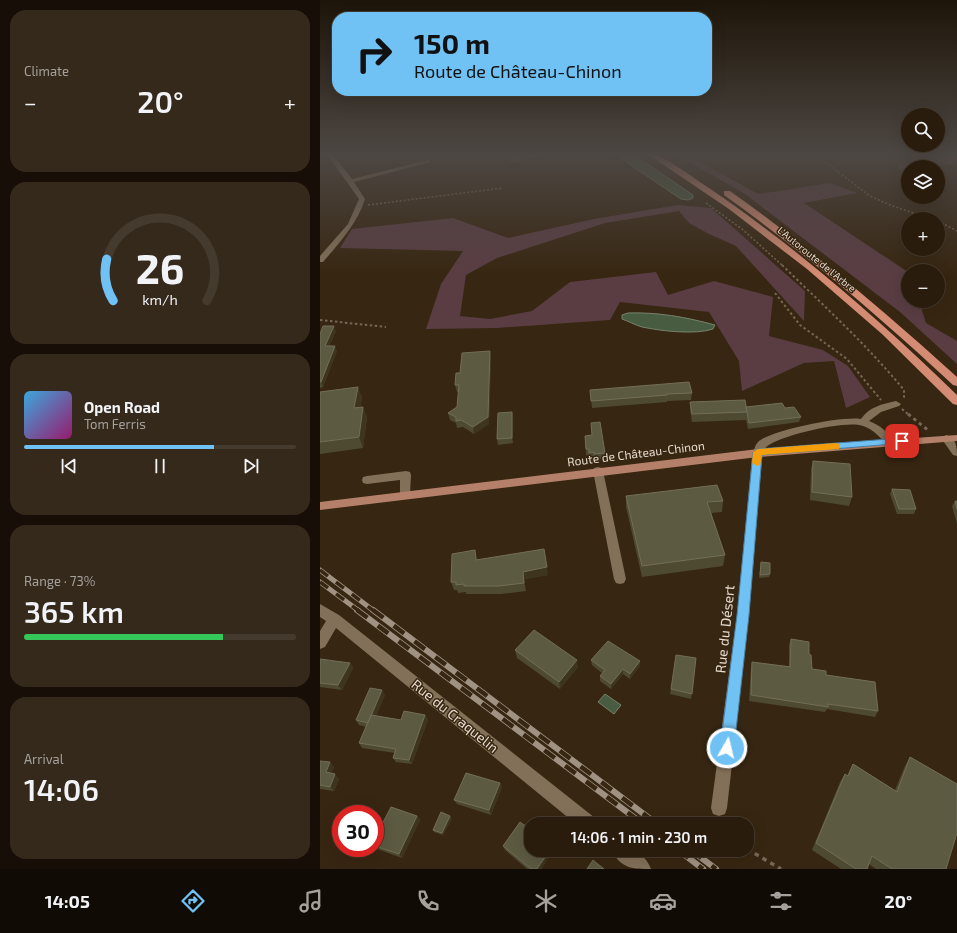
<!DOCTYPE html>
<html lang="en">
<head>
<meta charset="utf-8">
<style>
	:root { --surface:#291c0d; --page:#35291b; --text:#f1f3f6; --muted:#a5a19d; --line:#453a2e; --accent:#70c1f4 }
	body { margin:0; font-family:"Exo 2",sans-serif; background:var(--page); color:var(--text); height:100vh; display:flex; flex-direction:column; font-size:15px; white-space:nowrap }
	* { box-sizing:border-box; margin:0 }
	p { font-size:13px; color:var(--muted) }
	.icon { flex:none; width:22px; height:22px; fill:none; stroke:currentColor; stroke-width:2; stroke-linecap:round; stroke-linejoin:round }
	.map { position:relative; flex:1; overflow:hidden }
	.panel { display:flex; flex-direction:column; gap:10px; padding:10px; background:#170f07; width:320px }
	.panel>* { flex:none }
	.top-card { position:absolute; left:12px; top:12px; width:380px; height:84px; border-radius:16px; box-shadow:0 4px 16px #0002,0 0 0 1px var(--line); background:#70c1f4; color:#111; overflow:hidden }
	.buttons { position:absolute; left:581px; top:108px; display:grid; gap:8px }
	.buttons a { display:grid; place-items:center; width:44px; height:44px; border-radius:50%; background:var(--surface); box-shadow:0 4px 16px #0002,0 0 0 1px var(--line); font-size:20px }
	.speed { position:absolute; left:12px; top:805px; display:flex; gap:8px; font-size:20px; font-weight:700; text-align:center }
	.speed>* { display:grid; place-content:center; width:52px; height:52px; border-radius:50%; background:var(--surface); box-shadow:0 4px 16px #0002,0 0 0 1px var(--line); line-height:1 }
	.speed .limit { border:6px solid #d22; background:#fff; color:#111 }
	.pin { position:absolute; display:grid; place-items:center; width:34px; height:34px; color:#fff; margin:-17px; border-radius:8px; box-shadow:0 2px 6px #0006 }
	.me { position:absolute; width:44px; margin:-22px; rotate:8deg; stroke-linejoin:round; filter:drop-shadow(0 0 3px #0008) }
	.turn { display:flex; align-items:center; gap:14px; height:84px; padding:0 16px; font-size:18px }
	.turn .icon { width:52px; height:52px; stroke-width:2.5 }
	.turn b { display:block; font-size:28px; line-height:34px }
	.big { font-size:30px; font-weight:600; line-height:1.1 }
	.panel .widget { flex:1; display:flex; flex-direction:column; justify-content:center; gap:6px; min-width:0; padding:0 14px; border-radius:16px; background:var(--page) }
	.panel .dial { align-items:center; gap:0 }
	.dial svg { height:104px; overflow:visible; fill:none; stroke:var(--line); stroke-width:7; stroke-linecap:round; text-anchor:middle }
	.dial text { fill:var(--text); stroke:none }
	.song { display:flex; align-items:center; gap:12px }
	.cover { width:48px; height:48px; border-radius:6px; background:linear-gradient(135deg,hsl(200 70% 55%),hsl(320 70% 35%)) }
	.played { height:4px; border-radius:2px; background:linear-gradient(90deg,var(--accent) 70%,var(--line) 70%) }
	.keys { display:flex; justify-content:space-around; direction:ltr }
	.heat { display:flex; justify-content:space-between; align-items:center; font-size:22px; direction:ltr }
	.charge { height:6px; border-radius:3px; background:linear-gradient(90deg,#34c759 73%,var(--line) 0) }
	.trip { position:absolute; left:204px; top:817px; width:230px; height:40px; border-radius:16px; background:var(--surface); box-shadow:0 4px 16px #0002,0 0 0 1px var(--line); font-weight:600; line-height:40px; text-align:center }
	.tabs { display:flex; height:64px; justify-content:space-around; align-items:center; background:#100b05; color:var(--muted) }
	.tabs .icon { width:28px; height:28px }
	.tabs .current { color:var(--accent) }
	.tabs b { font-size:18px; color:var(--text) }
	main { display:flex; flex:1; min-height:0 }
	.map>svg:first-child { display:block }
	.green { fill:#593d43 }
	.water { fill:#485c41; stroke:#77826c }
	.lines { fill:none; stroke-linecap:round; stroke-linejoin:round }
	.path-far3 { stroke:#756655; stroke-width:1.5; stroke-dasharray:2 2; stroke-linecap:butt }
	.path-far2 { stroke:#756655; stroke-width:2; stroke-dasharray:2.5 2.5; stroke-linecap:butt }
	.path-far1 { stroke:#756655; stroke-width:3; stroke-dasharray:3.5 3.5; stroke-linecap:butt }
	.path { stroke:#756655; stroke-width:3.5; stroke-dasharray:4.5 4.5; stroke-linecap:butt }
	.minor { fill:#837059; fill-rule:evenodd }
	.major { fill:#b48069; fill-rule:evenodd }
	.highway { fill:#d48b73; fill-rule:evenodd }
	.rail-far1-casing { stroke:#a09283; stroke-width:5 }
	.rail-casing { stroke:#a09283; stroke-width:6 }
	.rail-far1 { stroke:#372611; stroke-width:3.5; stroke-dasharray:10; stroke-linecap:butt }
	.rail { stroke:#372611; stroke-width:4.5; stroke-dasharray:13; stroke-linecap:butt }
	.wall { fill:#4d4a31 }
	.shaded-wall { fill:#3d351d }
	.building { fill:#5d5a42; stroke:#726e58 }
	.route { fill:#70c1f4; stroke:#497d9f }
	.slow { fill:#f59e0b }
	.labels { text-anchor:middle; stroke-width:3; stroke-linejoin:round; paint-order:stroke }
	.far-street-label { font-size:10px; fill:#e6dbcf; stroke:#372611 }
	.street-label { font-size:12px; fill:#e6dbcf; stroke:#372611 }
	.near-street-label { font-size:14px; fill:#e6dbcf; stroke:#372611 }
</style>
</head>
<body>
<main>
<section class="panel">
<div class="widget"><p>Climate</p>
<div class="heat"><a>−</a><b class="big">20°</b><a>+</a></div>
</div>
<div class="widget dial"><svg viewBox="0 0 100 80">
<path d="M14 69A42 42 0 1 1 86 69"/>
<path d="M14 69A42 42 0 0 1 9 37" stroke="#70c1f4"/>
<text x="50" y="56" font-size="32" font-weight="700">26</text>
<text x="50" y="72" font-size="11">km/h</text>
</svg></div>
<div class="widget">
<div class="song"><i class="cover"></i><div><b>Open Road</b><p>Tom Ferris</p></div></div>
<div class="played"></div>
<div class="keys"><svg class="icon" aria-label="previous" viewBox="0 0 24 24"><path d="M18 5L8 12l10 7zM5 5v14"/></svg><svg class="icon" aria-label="pause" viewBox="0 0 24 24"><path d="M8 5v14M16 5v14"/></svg><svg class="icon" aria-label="next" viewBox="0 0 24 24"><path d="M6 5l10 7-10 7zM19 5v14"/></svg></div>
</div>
<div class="widget"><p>Range · 73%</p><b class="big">365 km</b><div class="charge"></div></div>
<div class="widget"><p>Arrival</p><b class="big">14:06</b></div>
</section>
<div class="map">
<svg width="637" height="869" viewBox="0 0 637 869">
	<rect width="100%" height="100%" fill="#372611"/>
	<path class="green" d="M179,153H232L191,163Z
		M354,153H364L438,194L510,183L537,193L484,203L588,272V301H599L606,323L637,341V364L580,312L425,194Z
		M591,153H637V163L579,169L578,165L603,161Z
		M358,205L391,208L485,291L484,321L416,246L389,234L369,223L359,211L285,223L177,258L146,275L140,316L170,319L212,311L250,282L336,272L348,295L394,281L453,297L449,336L503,350L528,366L550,397L526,408L514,361L484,363L422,391L419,361L389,312L300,302L290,320L177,328L106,329L121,284L143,251L20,248L32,229L133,218L188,238L274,219Z"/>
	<path class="water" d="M293,153H311L373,195V198L368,200L361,199Z
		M308,313C337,312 366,317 395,325L393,329C375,335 341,331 322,327C315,325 308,321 302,319V315Z
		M285,694L301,705L294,714L278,702Z"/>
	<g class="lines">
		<path class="path-far3" d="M493,153L550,196L570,205L611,219
			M386,203L422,229L463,266
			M48,205L183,188
			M618,221L637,231"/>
		<path class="path-far2" d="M462,265C504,306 547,345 584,390V397L582,399
			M455,293L480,325L527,359L561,400
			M0,320L66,327
			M582,409L589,415"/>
		<path class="path-far1" d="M588,414L609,431"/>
		<path class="path" d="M427,849L461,869"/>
		<path class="minor" d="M6,153H12L32,179L108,160L111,162L34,182L45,199C37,224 20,242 3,262H0V256L28,224L39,199Z
			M576,401L581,404L579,406L561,412L549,421C560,425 569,433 575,442L574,444H566C559,436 551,427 539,425C519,422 462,435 446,447L442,458L429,615L407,808L405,814L399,816L393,814L391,808L417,615L432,458C434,453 434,445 439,441C454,430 521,416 541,419C549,407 562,404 576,401Z
			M626,435C636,437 637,447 637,456L633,455L621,438Z
			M278,467L282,468L283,471L306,579L304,583L300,584L296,583L294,579L273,471L274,468Z
			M86,471L90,472L91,475L90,494L89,497H81L80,494V480L47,484L43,483L42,480L43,477L47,476Z
			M0,604L19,615L275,818L277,824H256L16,628L5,647L0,649V631L6,621L0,617Z
			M292,850C309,850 324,850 331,869C314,869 300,869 292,850Z"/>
		<path class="major" d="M637,435V441L438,457L0,510V502L438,449Z"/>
		<path class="highway" d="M326,153C342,153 369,175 383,184C475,246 558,318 637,395V405L633,404L562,334L487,269L409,209Z
			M404,191H410C490,248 564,311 637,377V386L633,385C560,317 485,253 404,195Z"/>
		<g class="rail-far1-casing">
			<path id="rail-far1" d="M0,570L54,611
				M0,582L39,611"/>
		</g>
		<g class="rail-casing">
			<path id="rail" d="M37,610L323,824
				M53,610L337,824
				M358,850L383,869
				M371,850L396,869"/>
		</g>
		<use href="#rail-far1" class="rail-far1"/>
		<use href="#rail" class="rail"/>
	</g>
	<path class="wall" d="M16,331L9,346L17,351L3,387L0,388V334Z
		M171,358L169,424L154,434L143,427L137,428L136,423L130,420L128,413L137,407L138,392H137L135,385L140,373Z
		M38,387L42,398L40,407H43L47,417L43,448L0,454V392Z
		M270,390L372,393L371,400L347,401V402L272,408Z
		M370,402L426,407L465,408L481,417L479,422L428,429L426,420L372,422L370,410Z
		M192,412L193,418V443L178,445L177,439Z
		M265,436L285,453V458L274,460V458H269V455H266Z
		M493,461L532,497L529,506L490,500L491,469Z
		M572,489L596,509L594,514H577L570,494Z
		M306,496L403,501L402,512L391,513L405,555L403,566L322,577L306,507Z
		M635,501H637V524L632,506Z
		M158,559L228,575L204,579L206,591L181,594H146V592L138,593L137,590H134L131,582Z
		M441,562L450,574L449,577L439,578Z
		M471,639L489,654L492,669L506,675L558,711L555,717L507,709L505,712L429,701L431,667L432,662L469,666V645Z
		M195,650L258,667L240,689L197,658Z
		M376,658L371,699L350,694L351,689Z
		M0,659L30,663L33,668L22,690L0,687Z
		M271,660L320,661V666L310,679L303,674L291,689L280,681V676L282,673L272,665Z
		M65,695L56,716L81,720L105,715L108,720L92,764L76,762L73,758L75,753L42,748L39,743L46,727L39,725L36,720Z
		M590,757L626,869H556L549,864L547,869H521L492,850L520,782L525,774L527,776L533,764L575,790L585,766Z
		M0,761L14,767L11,773L19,779L14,791L0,789Z
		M180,783L182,787L171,815L137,804L134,800Z
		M97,816L100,820L82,858L54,848H55V846Z
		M132,818L123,835L114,832L113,830Z
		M183,846L211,850H233L221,869H207L185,850Z"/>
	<path class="shaded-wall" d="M14,326L16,331L7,352L5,346Z
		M15,346L17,351L3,387L1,382Z
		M170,351L171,358L169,424L154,434L153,427Z
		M38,387L42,398L38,419L34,408Z
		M43,407L47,417L43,448L39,437Z
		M192,412L193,418V443L192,438Z
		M224,549L228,575L204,579L206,591L203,572Z
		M155,550L157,558L158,567L156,560Z
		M257,660L258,667L240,689L239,682Z
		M320,661V666L310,679V674Z
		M30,663L33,668L22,690L18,685Z
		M303,669V674L291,689V684Z
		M62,690L65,695L51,728L48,723Z
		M105,715L108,720L92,764L89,760Z
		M10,762L14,767L10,777L6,772Z
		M15,774L19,779L14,791L10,787Z
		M180,783L182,787L171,815L169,810Z
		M97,816L100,820L82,858L79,854Z
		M130,816L132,818L123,835L122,833Z
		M230,850H233L221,869H217Z"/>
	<path class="building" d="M3,326H14L5,346H15L1,382H0V334Z
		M170,351L168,417L153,427L141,420L136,421V417L128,413L137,407L139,385H135L136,373H140L142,353Z
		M369,382L372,393L347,394V395L271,401L270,390Z
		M38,387L34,408L43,407L39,437L0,442V392Z
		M425,400L427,412L372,414L370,402Z
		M462,403L465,408L474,407L481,417L429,423L426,407Z
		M192,412V438L177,439L178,413Z
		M280,422L285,453L274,454V452L269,453V449H266L265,436L272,435L271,423Z
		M493,461L530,464L532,497L492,492Z
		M397,485L403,501L387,502L405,555L322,566L306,496Z
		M572,489L590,490L596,509H579Z
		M635,501H637V509Z
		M224,549L227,567L203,572L204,583L179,586H144V584L136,585V582H131L132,554L155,550L156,560Z
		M441,562L450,563V574L440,575Z
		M214,630L257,660L239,682L195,650Z
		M471,639L489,642V654L491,655L492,669L506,671V675L555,682L558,711L508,704V707L431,695L432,662L470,667Z
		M288,641L320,661L310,674L303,669L291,684L280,676L285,670L271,660Z
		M356,655L376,658L372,694L351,689Z
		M0,659L30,663L18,685L0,683Z
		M50,688L62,690L48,723L36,720Z
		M84,711L105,715L89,760L73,758L76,749L39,743L51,715L81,720Z
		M590,757L637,784V833L626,869H572L552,856L547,869H536L496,843L525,774L528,776L533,764L577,792Z
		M0,761L10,762L6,772L15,774L10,787L0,785Z
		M146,773L180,783L169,810L134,800Z
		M71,807L97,816L79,854L55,846V838Z
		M121,812L130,816L122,833L113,830Z
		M200,822L211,830V850H230L217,869H211L183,846Z
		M273,860L284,869H267Z"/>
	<linearGradient id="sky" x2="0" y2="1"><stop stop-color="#1e1509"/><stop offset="0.56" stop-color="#4d4743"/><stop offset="1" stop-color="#4d4743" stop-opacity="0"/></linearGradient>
	<rect width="637" height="275" fill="url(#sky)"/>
	<path class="route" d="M582,438L585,439L587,441L585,443L442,455L429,615L414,748L412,752L407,754L402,752L400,748L417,615L433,452L438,449Z"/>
	<path class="slow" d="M516,443L519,444L520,446L519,449L442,455L440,465L437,466L432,463L433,452L438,449Z"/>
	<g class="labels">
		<g class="far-street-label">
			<text transform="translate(497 259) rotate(39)" y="4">L'Autoroute de l'Arbre</text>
		</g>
		<g class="street-label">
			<text transform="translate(316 454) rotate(-7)" y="4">Route de Château-Chinon</text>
		</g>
		<g class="near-street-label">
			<text transform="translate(405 629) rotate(-84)" y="5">Rue du Désert</text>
			<text transform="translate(135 716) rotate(39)" y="5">Rue du Craquelin</text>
		</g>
	</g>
</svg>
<div class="buttons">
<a><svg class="icon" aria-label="search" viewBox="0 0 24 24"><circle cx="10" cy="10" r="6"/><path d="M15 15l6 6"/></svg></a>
<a><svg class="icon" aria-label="layers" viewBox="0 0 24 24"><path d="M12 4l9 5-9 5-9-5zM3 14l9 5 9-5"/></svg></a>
<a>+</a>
<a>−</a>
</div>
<div class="speed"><div class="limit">30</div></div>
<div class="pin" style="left:582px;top:441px;background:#d93025"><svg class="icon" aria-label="arrive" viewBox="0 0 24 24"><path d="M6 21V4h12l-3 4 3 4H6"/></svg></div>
<svg class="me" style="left:407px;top:748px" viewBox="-20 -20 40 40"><circle r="17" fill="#70c1f4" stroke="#fff" stroke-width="3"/><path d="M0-11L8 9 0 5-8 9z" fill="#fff"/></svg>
<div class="trip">14:06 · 1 min · 230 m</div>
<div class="top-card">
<div class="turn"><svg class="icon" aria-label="right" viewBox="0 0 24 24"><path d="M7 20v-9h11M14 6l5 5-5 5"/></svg><div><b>150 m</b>Route de Château-Chinon</div></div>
</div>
</div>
</main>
<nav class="tabs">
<b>14:05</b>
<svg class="icon current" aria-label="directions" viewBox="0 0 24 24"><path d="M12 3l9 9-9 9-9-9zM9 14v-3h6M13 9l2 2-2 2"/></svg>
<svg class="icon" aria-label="music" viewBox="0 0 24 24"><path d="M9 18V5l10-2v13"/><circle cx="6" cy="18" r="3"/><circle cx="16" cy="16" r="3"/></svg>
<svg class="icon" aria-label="phone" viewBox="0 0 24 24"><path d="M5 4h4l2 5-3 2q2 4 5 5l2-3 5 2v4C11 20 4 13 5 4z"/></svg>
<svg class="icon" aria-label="climate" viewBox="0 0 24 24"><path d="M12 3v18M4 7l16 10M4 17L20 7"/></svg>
<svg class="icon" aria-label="car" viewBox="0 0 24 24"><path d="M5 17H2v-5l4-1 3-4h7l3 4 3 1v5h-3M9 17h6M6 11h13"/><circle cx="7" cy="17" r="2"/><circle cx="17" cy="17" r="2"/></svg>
<svg class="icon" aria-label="filters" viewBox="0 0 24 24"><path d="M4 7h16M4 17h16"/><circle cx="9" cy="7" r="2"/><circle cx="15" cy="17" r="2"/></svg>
<b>20°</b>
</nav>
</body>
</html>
